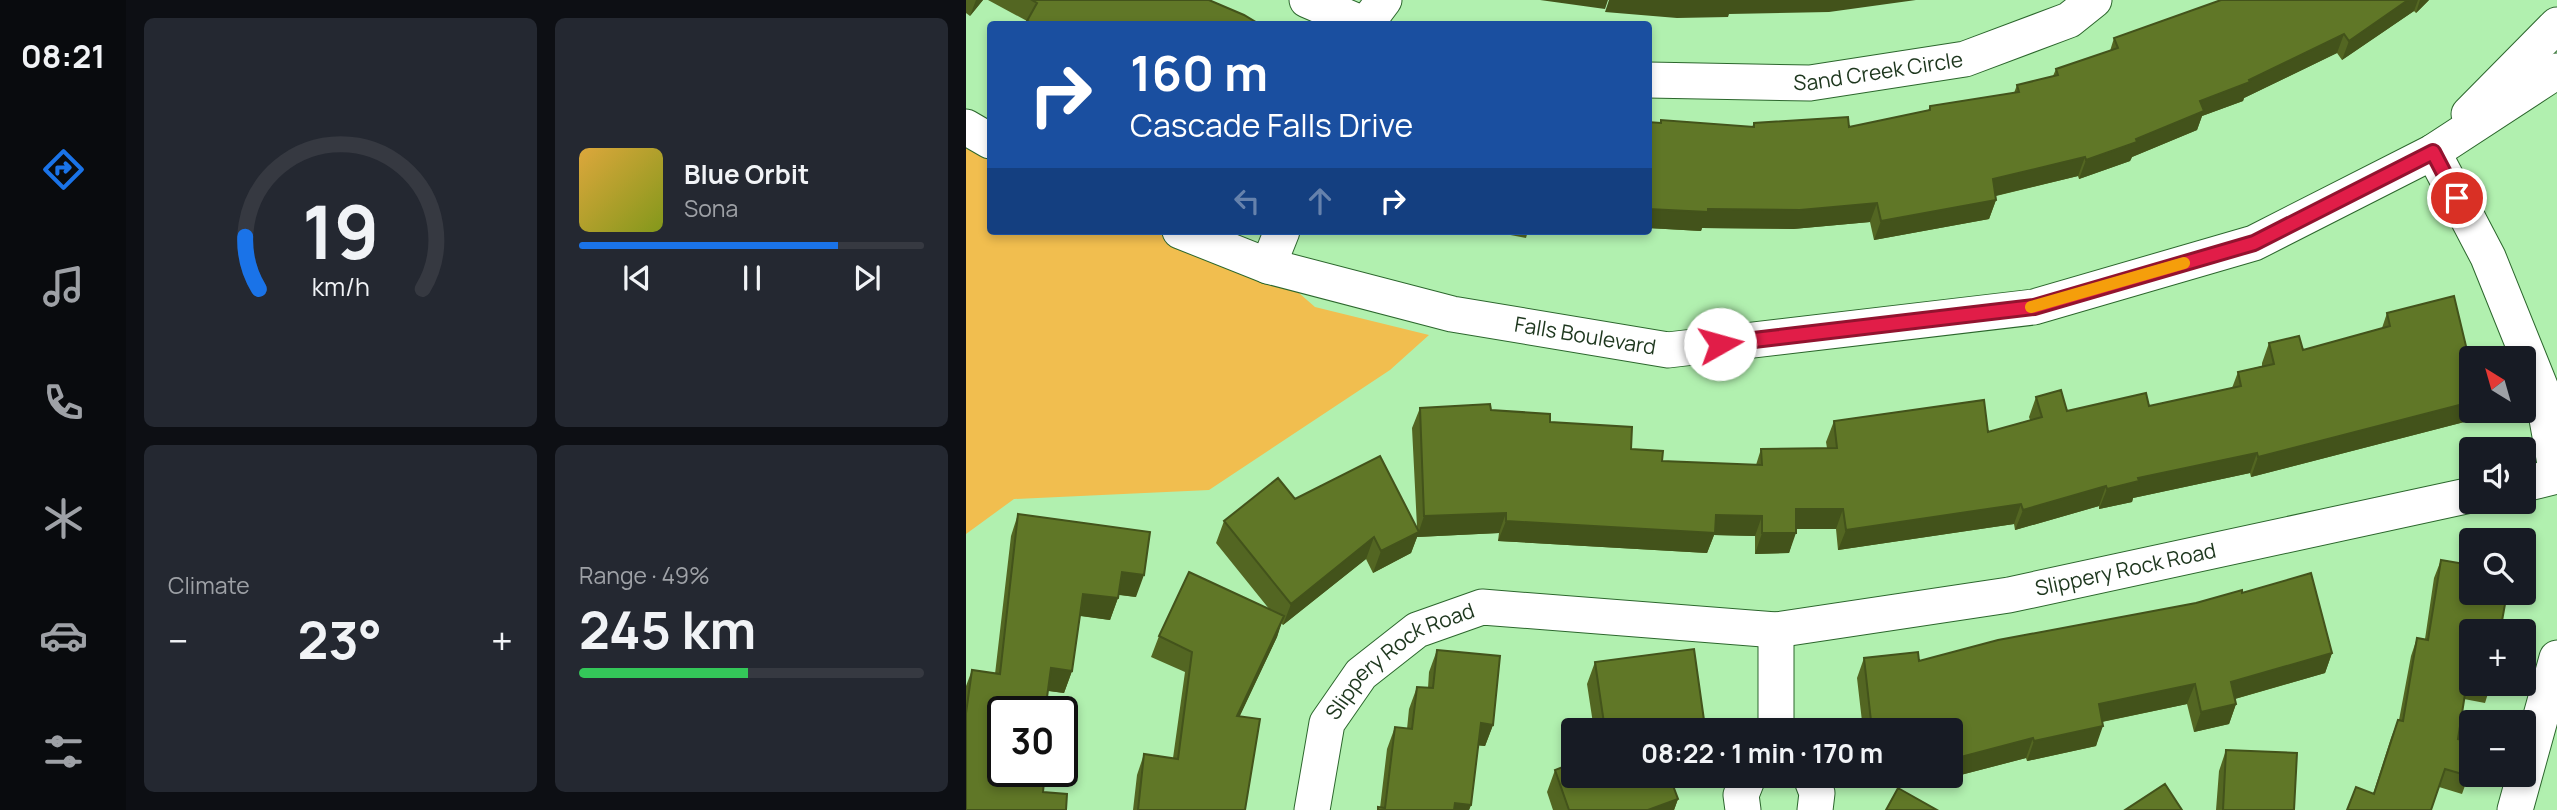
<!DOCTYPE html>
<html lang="en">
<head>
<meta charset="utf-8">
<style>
	:root { --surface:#171b24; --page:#242831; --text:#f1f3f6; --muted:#9ea1a6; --line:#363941; --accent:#1a73e8 }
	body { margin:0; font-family:Manrope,sans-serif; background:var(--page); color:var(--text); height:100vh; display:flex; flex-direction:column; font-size:26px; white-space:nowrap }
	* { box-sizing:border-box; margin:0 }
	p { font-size:23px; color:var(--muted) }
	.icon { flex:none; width:38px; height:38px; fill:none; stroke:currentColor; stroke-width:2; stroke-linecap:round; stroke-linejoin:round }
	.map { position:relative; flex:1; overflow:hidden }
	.drawer { display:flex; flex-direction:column; gap:18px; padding:18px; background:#0d0f14; width:840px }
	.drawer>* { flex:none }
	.hud { position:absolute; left:21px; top:21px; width:665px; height:214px; border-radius:7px; box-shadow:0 4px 10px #0003; background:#1a4fa0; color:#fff; overflow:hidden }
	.needle { width:46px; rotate:323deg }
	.buttons { position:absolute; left:1493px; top:346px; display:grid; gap:14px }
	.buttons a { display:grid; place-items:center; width:77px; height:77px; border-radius:7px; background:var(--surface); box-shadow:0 4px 10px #0003; font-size:35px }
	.speed { position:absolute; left:21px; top:696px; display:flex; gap:14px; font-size:35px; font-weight:700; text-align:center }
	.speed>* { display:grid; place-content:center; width:91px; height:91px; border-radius:50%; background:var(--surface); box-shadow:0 4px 10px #0003; line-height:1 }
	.speed .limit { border:4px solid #111; border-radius:10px; background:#fff; color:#111 }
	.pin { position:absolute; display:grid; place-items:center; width:60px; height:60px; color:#fff; margin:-30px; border:4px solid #fff; border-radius:50%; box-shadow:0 2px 7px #0007 }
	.me { position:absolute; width:77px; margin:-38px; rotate:83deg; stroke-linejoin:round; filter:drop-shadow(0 0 5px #0008) }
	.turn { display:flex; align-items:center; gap:24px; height:147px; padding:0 28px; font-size:32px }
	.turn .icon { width:91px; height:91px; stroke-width:2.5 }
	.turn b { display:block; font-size:49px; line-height:60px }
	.lanes { display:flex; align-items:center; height:66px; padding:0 28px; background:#0003; justify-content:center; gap:35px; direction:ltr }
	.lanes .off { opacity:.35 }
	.big { font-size:52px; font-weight:700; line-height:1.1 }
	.drawer .tile { flex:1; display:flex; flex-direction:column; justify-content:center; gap:10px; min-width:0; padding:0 24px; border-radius:10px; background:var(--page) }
	.drawer .dial { align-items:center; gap:0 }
	.dial svg { height:182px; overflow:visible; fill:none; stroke:var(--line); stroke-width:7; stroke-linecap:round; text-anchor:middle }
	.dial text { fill:var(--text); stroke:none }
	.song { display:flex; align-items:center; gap:21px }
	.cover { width:84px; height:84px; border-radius:10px; background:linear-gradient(135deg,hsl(40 70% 55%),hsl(70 70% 35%)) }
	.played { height:7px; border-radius:4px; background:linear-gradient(90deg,var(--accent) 75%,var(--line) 75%) }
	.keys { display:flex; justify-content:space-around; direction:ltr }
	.heat { display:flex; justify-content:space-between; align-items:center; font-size:38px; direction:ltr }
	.charge { height:10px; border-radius:5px; background:linear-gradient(90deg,#34c759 49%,var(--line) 0) }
	.drawer .tiles { flex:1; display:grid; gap:18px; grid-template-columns:repeat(2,1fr) }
	.trip { position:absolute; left:595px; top:718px; width:402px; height:70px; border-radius:7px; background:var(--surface); box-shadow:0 4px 10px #0003; font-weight:700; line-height:70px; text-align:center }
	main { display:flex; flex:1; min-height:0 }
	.menu { display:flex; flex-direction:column; width:126px; justify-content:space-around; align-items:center; background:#090b0e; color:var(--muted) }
	.menu .icon { width:49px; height:49px }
	.menu .selected { color:var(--accent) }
	.menu b { font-size:32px; color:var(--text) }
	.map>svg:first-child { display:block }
	.green { fill:#f1be4f }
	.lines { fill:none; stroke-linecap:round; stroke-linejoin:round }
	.street-casing { stroke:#2c672d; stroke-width:37 }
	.street { stroke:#fff; stroke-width:35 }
	.wall { fill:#536622 }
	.shaded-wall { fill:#43531b }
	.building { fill:#607727; stroke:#43531b; stroke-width:2 }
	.route-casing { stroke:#92132f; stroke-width:18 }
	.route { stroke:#e11d48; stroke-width:12 }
	.slow { stroke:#f59e0b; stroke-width:12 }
	.labels { text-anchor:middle; stroke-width:7; stroke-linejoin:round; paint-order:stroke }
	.street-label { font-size:21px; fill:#1d361d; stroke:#b1f0af }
</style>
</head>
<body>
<main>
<nav class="menu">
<b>08:21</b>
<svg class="icon selected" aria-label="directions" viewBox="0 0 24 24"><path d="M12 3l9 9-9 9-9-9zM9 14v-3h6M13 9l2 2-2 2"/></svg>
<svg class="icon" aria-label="music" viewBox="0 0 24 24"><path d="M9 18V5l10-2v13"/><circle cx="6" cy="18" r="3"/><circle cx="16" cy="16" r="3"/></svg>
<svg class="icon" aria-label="phone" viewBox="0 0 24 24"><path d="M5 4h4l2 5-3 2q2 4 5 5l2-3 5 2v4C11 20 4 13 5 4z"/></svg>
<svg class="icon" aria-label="climate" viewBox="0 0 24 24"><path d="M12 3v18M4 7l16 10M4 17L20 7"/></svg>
<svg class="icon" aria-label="car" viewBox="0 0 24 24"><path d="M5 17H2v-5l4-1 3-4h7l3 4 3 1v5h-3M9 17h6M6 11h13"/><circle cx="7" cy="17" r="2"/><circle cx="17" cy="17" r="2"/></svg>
<svg class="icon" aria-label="filters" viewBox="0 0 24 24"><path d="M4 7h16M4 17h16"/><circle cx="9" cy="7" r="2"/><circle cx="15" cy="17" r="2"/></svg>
</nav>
<section class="drawer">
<div class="tiles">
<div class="tile dial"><svg viewBox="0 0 100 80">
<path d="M14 69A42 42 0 1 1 86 69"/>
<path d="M14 69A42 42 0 0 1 8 46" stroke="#1a73e8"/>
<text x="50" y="56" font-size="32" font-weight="700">19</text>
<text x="50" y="72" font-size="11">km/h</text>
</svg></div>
<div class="tile">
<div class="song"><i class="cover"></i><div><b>Blue Orbit</b><p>Sona</p></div></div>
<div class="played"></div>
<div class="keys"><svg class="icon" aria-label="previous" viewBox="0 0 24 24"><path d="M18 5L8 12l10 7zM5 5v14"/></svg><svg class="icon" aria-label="pause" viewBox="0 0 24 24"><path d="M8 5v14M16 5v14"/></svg><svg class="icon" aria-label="next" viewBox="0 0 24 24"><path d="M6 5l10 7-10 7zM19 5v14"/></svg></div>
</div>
<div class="tile"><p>Climate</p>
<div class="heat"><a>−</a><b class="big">23°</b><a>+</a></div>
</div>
<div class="tile"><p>Range · 49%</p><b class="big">245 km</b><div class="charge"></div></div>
</div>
</section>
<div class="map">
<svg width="1591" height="810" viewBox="0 0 1591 810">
	<rect width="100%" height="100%" fill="#b1f0af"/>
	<path class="green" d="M0,127L24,141V231H214L302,266L349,307L463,335L424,370L243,490L48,499L0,534Z"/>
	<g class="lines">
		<g class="street-casing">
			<g id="street">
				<path d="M341,0L397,24"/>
				<path d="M400,24L418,0"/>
				<path id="s1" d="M682,80L844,83L999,59L1103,20L1128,0"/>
				<path d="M1503,114L1591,25"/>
				<path d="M0,127L24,141"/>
				<path d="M1467,152L1522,257L1576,391L1591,475"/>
				<path id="s2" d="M214,231L302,266L486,314L702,350L1068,307L1288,243L1467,152L1591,71"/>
				<path d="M302,266L316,231"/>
				<path d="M1558,484L1591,476"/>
				<path d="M810,730V630"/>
				<path d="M844,775L851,793L849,810"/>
				<path id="s3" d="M346,810L361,723L395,674L451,630L516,607L810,630L1043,595L1505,495"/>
				<path d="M777,810L775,795L783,775"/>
				<path d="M1549,810L1591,658"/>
			</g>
		</g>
		<use href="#street" class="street"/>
	</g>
	<path class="wall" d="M0,0H17L4,16L0,13Z
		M22,0H243L293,24H60L61,21Z
		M1255,0H1463L1450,13L1448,11L1376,60L1371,53L1278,98L1277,101L1236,116L1231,130L1166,157L1164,161L1113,179L1112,176L1030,196V200L1023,219L908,240L904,222L827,229L736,228L735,231L682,228V122L694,123L695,120L786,127L788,123L883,127L962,111L964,106L1048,93L1051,85L1087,76L1090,69L1144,51L1148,38Z
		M535,231H562L560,238L534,233Z
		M1421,313L1506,420L1285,477L1284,473L1167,498L1166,502L1133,509V506L1049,530L1048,524L872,550L870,529H830L823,553L789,554V536L748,535L741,553L532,541L533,533L451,537L445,553L407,573L400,559L317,625L315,623L311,637L273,717L279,810H167L171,775L178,754L207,758L219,672L185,657L193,636L304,610L250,543L258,521L329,499L451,527L446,428L454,408L525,410L584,422L665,449L696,461L790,465L795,449L861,448L860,442L868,421L1022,432L1064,420L1063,417L1070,397L1101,411L1183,406L1266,388L1272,372L1296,366V363L1303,343L1337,350L1416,328Z
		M52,514L170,597L153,595L144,620L114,616L106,671L98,693L82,691L0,810V686L6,670L29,674L45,536Z
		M1475,560L1505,632V684H1525L1519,703L1498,699L1492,739L1505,769L1496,794L1473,787L1407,794L1425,738L1432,720H1433L1445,656L1451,638L1459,639L1468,578Z
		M1276,593L1366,653L1359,673L1269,699L1270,704L1263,724L1228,732L1221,704L1136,722L1130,746L1061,761L1060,758L983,778V775H985V730H897L891,678L898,658L953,661Z
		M471,650L527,725L519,746L512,745L505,805L503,810H411L412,807L414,808L421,749L429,727L441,729L443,709L451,687L462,688L463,672Z
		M629,662L734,730H628L621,684Z
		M1260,750L1328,810H1250L1253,771Z
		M589,770L712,799L708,810H587L581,792Z"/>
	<path class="shaded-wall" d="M10,0H17L4,16Z
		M574,0H642L639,9Z
		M643,0H950L863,12L763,14L762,17L711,18L639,12Z
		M1442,0H1452L1448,11L1376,60L1383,41Z
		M1454,0H1463L1450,13Z
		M1378,34L1371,53L1278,98L1277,101L1236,116L1231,130L1166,157L1164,161L1113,179L1120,160L1170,139L1234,101L1283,80Z
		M1119,157L1112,176L1020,198L1027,179Z
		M1030,200L1023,219L908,240L915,221Z
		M911,203L904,222L827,229L736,228L735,231L682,228V209H742Z
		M1505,402V411H1509L1506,420L1285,477L1292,457Z
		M1291,453L1284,473L1167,498L1166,502L1133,509L1141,489L1172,478Z
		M1140,486L1133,506L1049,530L1057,510Z
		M1055,504L1048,524L872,550L880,530Z
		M830,509H877L870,529H823Z
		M540,513L533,533L451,537L458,516Z
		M750,515L796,516L789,536L748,535L741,553L532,541L540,521Z
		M453,532L445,553L407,573L415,551Z
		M796,533H830L823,553L789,554Z
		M408,537L400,559L317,625L325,604Z
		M156,572L178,575L170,597L148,594Z
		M117,594L152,598L144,620L109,615Z
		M318,616L311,637L264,737L271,716Z
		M1366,653L1359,673L1258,702L1265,682Z
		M85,668L106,671L98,693L77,690Z
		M1229,684L1221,704L1125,724L1133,704Z
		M1270,704L1263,724L1228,732L1235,712Z
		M738,720L734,730H685V728Z
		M981,721L978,730H909Z
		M515,723L527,725L519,746L507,745Z
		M1137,726L1130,746L1061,761L1068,741Z
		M1067,738L1060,758L983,778L991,758Z
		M712,799L708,810H682Z
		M489,803L505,805L503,810H486Z"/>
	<path class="building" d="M66,0H243L278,15L293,24H68L61,21L71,3Z
		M1255,0H1442L1383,41L1378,34L1283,80L1284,82L1234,101L1238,111L1170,139L1171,142L1120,160L1119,157L1027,179L1030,200L915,221L911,203L834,210L742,209V212L682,209V122L695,123V120L788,127V123L882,117L883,127L964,110V106L1053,92L1051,85L1092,75L1090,69L1152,48L1148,38Z
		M1488,296L1505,367V402L1292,457L1291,453L1172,478L1173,481L1141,489L1140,486L1057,510L1055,504L880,530L877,509H830V533H796V516L750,515L749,533L540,521V513L458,516L454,408L524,404L525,410L584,414V422L666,427L665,449L697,451L696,461L796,465L795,449L871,448L868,421L1018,400L1022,432L1076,417L1070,397L1095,390L1101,411L1180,393L1183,406L1275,386L1272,372L1308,364L1303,343L1333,336L1337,350L1424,326L1421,313Z
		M414,456L453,532L415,551L408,537L325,604L258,521L312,478L329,499Z
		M52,514L184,532L178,575L156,572L152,598L117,594L106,671L85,668L79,712H37V772H79L77,792L101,794L100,810H0V713L6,670L34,674Z
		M1475,560L1505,565V593H1541L1534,632H1505V681H1501L1492,739L1505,743V769L1503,776L1479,769L1465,810H1381L1390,787L1408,794L1432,720L1437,721L1451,638L1462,640Z
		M223,572L318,616L271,716L294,719L279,810H172L178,754L212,759L226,652L193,636Z
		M1345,573L1366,653L1265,682L1270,704L1235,712L1229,684L1133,704L1137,726L1068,741L1067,738L991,758L985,737V730H984L981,721L906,730L898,658L952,652L953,661L1032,640L1230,603L1276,590V593Z
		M728,649L738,720L685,728L686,730H639L629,662Z
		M471,650L534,656L527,725L515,723L505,805L489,803L488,810H412V807L419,808L429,727L446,729L451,687L467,688Z
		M1260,750L1331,753L1328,810H1257Z
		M607,763V775H703L712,799L682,810H603L589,770Z
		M1199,784L1216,810H1159Z
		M932,788L971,810H920Z"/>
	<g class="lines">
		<g class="route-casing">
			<path id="route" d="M754,344L1068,307L1288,243L1467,152L1491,198"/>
		</g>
		<use href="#route" class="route"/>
		<path class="slow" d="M1065,307L1218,263"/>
	</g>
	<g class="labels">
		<g class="street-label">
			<text dy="7" stroke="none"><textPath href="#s1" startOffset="231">Sand Creek Circle</textPath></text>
			<text dy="7" stroke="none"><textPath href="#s2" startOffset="420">Falls Boulevard</textPath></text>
			<text dy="7" stroke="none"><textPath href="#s3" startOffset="938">Slippery Rock Road</textPath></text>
			<text dy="7" stroke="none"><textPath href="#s3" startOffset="187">Slippery Rock Road</textPath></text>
		</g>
	</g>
</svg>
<div class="buttons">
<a><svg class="needle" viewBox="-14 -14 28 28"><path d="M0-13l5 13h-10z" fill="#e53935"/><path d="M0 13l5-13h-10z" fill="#9ea1a6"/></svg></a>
<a><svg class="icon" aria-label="sound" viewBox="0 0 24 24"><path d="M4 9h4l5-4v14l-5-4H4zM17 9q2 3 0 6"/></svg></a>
<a><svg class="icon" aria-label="search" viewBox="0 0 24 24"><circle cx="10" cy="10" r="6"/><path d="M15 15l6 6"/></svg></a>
<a>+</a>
<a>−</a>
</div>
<div class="speed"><div class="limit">30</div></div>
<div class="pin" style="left:1491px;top:198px;background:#d93025"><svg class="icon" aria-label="arrive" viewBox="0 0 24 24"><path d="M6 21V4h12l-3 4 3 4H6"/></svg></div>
<svg class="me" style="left:754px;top:344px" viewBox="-20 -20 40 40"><circle r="19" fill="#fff"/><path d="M0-13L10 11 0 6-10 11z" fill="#e11d48"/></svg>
<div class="trip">08:22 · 1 min · 170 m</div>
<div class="hud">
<div class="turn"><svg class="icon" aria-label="right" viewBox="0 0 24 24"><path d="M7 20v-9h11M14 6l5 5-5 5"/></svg><div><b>160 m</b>Cascade Falls Drive</div></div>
<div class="lanes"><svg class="icon off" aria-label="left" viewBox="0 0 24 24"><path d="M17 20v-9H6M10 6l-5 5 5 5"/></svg><svg class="icon off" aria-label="ahead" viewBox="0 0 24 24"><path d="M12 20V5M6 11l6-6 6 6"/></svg><svg class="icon" aria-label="right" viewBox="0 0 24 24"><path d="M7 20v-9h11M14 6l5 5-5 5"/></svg></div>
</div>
</div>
</main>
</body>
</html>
